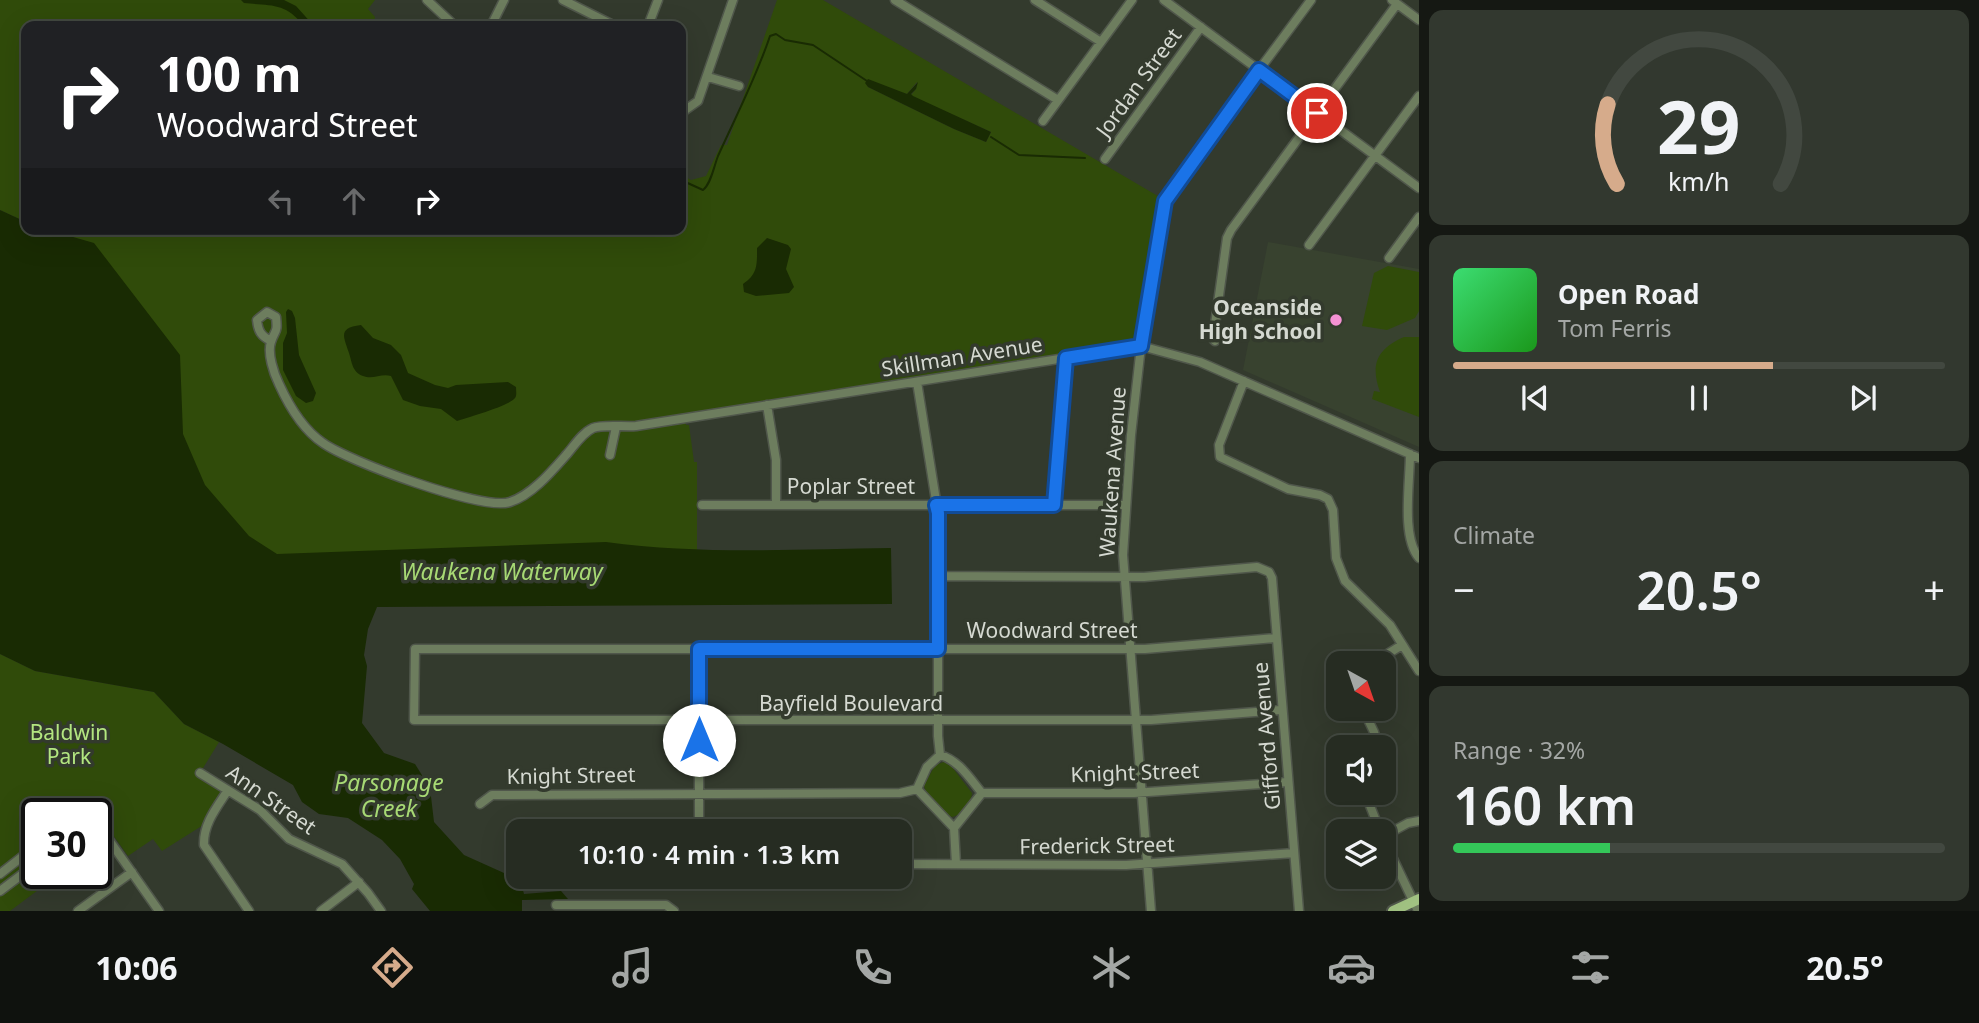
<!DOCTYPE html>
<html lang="en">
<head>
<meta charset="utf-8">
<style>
	:root { --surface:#262c22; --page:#32382f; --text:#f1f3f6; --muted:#a4a7a5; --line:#424840; --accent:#d6ab8b }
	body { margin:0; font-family:"Noto Sans",sans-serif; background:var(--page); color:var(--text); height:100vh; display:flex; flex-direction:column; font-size:26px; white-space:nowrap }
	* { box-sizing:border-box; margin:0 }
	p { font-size:23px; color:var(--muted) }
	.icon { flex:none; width:38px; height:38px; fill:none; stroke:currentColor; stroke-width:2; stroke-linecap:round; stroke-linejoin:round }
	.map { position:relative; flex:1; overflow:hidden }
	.details { display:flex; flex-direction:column; gap:10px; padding:10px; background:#151813; width:560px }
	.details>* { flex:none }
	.top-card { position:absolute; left:21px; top:21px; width:665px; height:214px; border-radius:14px; box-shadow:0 7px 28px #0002,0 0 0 2px var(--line); background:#202124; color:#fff; overflow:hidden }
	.needle { width:46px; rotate:140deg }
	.fabs { position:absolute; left:1326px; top:651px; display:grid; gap:14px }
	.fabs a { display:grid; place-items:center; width:70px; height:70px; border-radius:14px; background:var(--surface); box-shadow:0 7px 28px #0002,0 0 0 2px var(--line); font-size:35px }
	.speed { position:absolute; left:21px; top:798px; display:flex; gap:14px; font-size:35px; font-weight:700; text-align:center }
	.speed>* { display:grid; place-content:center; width:91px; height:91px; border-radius:50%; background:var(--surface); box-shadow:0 7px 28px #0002,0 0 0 2px var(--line); line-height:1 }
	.speed .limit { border:4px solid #111; border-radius:10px; background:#fff; color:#111 }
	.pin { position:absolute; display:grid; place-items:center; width:60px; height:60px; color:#fff; margin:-30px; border:4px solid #fff; border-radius:50%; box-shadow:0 2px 7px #0007 }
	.me { position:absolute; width:77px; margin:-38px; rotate:0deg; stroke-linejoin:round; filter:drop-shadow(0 0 5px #0008) }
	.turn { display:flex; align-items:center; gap:24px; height:147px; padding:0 21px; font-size:32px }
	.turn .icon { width:91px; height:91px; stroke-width:2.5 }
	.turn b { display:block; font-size:49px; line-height:60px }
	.lanes { display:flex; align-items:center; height:66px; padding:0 21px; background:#0003; justify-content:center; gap:35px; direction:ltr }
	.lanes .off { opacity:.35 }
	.big { font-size:52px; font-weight:600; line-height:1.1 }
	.details .card { flex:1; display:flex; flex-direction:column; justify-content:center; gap:10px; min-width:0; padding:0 24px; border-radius:14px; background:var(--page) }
	.details .dial { align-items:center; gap:0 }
	.dial svg { height:182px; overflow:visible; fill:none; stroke:var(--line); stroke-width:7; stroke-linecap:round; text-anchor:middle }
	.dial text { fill:var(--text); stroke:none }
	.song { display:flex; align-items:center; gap:21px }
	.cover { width:84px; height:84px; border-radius:10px; background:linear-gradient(135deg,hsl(140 70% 55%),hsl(120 70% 35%)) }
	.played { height:7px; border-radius:4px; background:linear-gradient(90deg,var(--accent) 65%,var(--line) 65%) }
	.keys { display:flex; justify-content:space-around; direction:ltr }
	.heat { display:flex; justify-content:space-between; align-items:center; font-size:38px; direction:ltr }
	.charge { height:10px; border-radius:5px; background:linear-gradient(90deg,#34c759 32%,var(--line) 0) }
	.trip { position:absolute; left:506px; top:819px; width:406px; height:70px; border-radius:14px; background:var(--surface); box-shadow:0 7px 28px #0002,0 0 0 2px var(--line); font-weight:600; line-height:70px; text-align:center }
	.tab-bar { display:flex; height:112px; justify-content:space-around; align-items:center; background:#0f120e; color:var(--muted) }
	.tab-bar .icon { width:49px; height:49px }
	.tab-bar .current { color:var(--accent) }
	.tab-bar b { font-size:32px; color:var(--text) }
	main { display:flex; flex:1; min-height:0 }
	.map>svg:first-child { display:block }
	.built { fill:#38422f }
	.green { fill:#304b0a; fill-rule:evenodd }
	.water { fill:#192b03 }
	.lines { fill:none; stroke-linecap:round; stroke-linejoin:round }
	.stream { stroke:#192b03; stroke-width:2 }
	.minor-casing { stroke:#50574b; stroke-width:11 }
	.major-casing { stroke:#50574b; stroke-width:14 }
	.minor { stroke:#6d7d5e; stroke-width:8 }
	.major { stroke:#a1c282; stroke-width:10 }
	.route-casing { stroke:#114b97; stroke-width:18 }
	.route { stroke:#1a73e8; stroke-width:12 }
	.poi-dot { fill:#f491d3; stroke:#333a2d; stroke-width:2.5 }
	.labels { text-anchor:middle; stroke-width:7; stroke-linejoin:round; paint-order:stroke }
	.street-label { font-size:21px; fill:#d5d9d1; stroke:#333a2d }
	.poi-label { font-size:21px; font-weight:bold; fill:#d5d9d1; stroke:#333a2d; text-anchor:end }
	.park-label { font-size:21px; fill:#b3e680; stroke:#333a2d }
	.water-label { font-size:23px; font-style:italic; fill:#a7d974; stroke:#333a2d }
</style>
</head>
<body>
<main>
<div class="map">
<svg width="1419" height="911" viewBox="0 0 1419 911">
	<rect width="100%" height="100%" fill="#333a2d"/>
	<path class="built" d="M1268,242L1419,269V447L1243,370Z"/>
	<path class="green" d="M0,0H375L368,9L375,17L373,26H26V222L0,210Z
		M777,0H823L1163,199L1140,345L922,376L685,418L686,425H689L694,462H697V550L658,549L276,558L224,529L51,231L45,229H681V174L691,180L706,176L721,145H727ZM917,82L916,89L911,95L913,97L991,132L986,142L954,129L868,87L866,83L907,94Z
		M1388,266L1419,272V311L1415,318L1387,330L1362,326L1374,273Z
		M1404,337H1419V417L1372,399L1374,391L1380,392C1370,364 1377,349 1404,337Z
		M0,654L35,671L154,692L184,724L219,742L200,773L228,790L208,822L162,851L153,839L128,856L113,835L96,847V814H37V873H61L10,911H0Z
		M944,762L952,767L972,793C971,803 962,815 952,817C941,813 928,798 924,786L935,765Z"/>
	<path class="water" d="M241,0H284L296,6L314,26H304C285,2 272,6 244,3Z
		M868,79L907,94L918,82L916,89L911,94L913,96L991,132L986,142L954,129L868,87L865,83Z
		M0,210L26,222V229H45L94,243L180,355L183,434L205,485L249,536L277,554L606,542C700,555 796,549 891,548L892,604L377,607L368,629L364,655L367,666L362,723L384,753L415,764L430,788L434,822L464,855L504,873L522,887L524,894L561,891L568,899L522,900V911H430L412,889L414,884L400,859L382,840L348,818L319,814L302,802L293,785L223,744L184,724L154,692L35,671L0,654Z
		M767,238L788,245L791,249L786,269L794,287L789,293L756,296L744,292L743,284C758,274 757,264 757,248Z
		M288,309L292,311L295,318L299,355L316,393L313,401L306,403L296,396L283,370V343L287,333L286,312Z
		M361,325L373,338L391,345L401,355L408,373L435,385L448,388L456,385L508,382L516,387C516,391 517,396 515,398C511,405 466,418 457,421L441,409L420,406L403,400L391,376C381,373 373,380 363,376C352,372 352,362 349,353C344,337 337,328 361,325Z"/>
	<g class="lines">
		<path class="stream" d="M991,137L1019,155L1085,158
			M681,180L703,190C711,184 714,166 718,156C736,116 756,78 770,36L776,34L785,40L813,45L867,81"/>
		<g class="minor-casing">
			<path id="minor" d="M427,0L455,26
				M563,0L615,26
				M895,0L1058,100
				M1035,0L1101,42
				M1164,0L1419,188
				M1392,0L1419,20
				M491,26L504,0
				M648,26L658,0
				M708,77L739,86
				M681,113L698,101L733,0
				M1043,121L1132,0
				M1105,159L1201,27
				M1309,245L1419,96
				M1389,258L1419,217
				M271,341C261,336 258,331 257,320L267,312L276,317C278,334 275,329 271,342C267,353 274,374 279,384C289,406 302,429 323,443C348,461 482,511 510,502C532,495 552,471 567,454C574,446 582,433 593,428C602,424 625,427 636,426L1141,346L1200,362L1419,458
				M1215,341L1213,339L1227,238L1231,230L1397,4
				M1244,381L1219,445L1220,457L1288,489L1320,495L1328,499L1333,510L1336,558L1345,581L1390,625L1419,671
				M917,382L938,513V736L940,755
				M767,405L776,460V505
				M1410,454C1410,482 1401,537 1419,558
				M610,455L616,427
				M1054,504L1066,358
				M702,505H1126
				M938,576L1144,577L1257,567L1269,572L1272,578L1299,911
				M1276,638L1145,649H415L414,720H1151L1281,710
				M699,649V831
				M1373,663L1402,645
				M1363,709L1374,732L1378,747
				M200,773L260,810L289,839L342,864L368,893L381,911
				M917,789L927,767L940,755C959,760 970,779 982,793
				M917,789L954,828L956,864
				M228,790C217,807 203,824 204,845L249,911
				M982,793H1134L1288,782
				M1365,793L1380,831
				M480,804L492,795L900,793L917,789
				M79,814L88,809L96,814
				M96,814L109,840L159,911
				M954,828L982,793
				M1384,836L1408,823L1419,821
				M1384,840L1418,911
				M900,864L1126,865L1294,853
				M0,874L37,845
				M0,891L37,863
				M556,905H666L674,911
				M78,911L132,872
				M321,911L359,882
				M1151,911L1123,555L1131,435L1141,346L1161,214L1170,190L1311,0"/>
		</g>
		<g class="major-casing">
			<path id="major" d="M1393,911L1419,899"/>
		</g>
		<use href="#minor" class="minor"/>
		<use href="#major" class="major"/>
	</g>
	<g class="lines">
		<g class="route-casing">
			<path id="route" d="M699,740V649H938V513L936,505H1054L1066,358L1141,346L1165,201L1259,70L1317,113"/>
		</g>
		<use href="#route" class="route"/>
	</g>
	<circle class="poi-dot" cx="1336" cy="320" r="7"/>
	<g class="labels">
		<g class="street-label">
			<text transform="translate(1139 83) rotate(-54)" y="7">Jordan Street</text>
			<text transform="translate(962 357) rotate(-9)" y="7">Skillman Avenue</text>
			<text transform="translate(1113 472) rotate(-86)" y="7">Waukena Avenue</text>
			<text x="851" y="494">Poplar Street</text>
			<text x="1052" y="638">Woodward Street</text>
			<text x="851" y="711">Bayfield Boulevard</text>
			<text transform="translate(1267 736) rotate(-95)" y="7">Gifford Avenue</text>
			<text transform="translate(1135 773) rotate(-2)" y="7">Knight Street</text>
			<text transform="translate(571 776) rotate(-1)" y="7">Knight Street</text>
			<text transform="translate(271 800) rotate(35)" y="7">Ann Street</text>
			<text transform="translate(1097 846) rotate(-1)" y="7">Frederick Street</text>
		</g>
		<g class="poi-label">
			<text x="1322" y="315">Oceanside<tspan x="1322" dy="24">High School</tspan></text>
		</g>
		<g class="park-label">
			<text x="69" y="740">Baldwin<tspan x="69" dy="24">Park</tspan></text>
		</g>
		<g class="water-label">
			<text x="502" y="580">Waukena Waterway</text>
			<text x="389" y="791">Parsonage<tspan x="389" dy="26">Creek</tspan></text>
		</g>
	</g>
</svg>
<div class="fabs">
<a><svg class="needle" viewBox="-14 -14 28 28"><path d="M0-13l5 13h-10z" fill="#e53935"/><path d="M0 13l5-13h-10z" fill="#a4a7a5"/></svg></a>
<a><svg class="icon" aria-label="sound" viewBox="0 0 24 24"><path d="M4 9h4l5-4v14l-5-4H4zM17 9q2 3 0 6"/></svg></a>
<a><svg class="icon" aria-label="layers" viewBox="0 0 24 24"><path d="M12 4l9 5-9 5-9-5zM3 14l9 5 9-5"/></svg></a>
</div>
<div class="speed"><div class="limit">30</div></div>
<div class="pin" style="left:1317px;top:113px;background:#d93025"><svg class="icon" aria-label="arrive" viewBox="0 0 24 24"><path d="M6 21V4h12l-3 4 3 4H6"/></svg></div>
<svg class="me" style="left:699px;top:740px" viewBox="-20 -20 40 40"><circle r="19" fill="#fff"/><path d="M0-13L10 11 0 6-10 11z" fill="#1a73e8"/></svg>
<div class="trip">10:10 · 4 min · 1.3 km</div>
<div class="top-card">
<div class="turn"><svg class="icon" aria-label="right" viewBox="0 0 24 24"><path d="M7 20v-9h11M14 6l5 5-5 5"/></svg><div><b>100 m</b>Woodward Street</div></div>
<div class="lanes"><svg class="icon off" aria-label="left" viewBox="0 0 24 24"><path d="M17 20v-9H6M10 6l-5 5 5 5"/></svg><svg class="icon off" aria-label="ahead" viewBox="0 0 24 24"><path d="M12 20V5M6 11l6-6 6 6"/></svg><svg class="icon" aria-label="right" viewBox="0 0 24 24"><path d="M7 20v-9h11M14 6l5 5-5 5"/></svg></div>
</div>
</div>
<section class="details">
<div class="card dial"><svg viewBox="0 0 100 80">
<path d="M14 69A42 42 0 1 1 86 69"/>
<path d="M14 69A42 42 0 0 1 10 34" stroke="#d6ab8b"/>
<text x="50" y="56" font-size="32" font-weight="700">29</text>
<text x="50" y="72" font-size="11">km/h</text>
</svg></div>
<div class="card">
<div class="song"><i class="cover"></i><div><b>Open Road</b><p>Tom Ferris</p></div></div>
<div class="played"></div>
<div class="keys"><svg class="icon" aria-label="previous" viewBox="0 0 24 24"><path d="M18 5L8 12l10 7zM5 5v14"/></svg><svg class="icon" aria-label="pause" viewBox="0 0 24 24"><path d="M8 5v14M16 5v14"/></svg><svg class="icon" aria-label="next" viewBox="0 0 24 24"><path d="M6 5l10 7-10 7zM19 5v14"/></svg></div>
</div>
<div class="card"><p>Climate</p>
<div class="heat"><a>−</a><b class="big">20.5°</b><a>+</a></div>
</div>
<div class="card"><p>Range · 32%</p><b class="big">160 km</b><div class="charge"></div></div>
</section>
</main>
<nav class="tab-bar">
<b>10:06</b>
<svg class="icon current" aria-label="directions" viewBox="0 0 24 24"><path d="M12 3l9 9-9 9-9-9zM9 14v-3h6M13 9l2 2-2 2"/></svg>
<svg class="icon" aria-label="music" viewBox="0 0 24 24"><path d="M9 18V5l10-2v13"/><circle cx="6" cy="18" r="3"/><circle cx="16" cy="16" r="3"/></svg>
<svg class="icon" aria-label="phone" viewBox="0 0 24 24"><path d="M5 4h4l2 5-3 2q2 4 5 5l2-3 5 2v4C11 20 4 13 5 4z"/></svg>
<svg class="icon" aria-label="climate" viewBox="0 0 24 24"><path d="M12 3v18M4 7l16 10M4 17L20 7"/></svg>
<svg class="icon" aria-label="car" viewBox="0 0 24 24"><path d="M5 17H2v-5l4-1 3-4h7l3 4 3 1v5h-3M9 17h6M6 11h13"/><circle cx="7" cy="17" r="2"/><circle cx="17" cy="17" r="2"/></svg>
<svg class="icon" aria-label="filters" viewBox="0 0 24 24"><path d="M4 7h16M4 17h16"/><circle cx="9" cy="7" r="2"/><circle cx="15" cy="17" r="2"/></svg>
<b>20.5°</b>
</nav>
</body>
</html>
